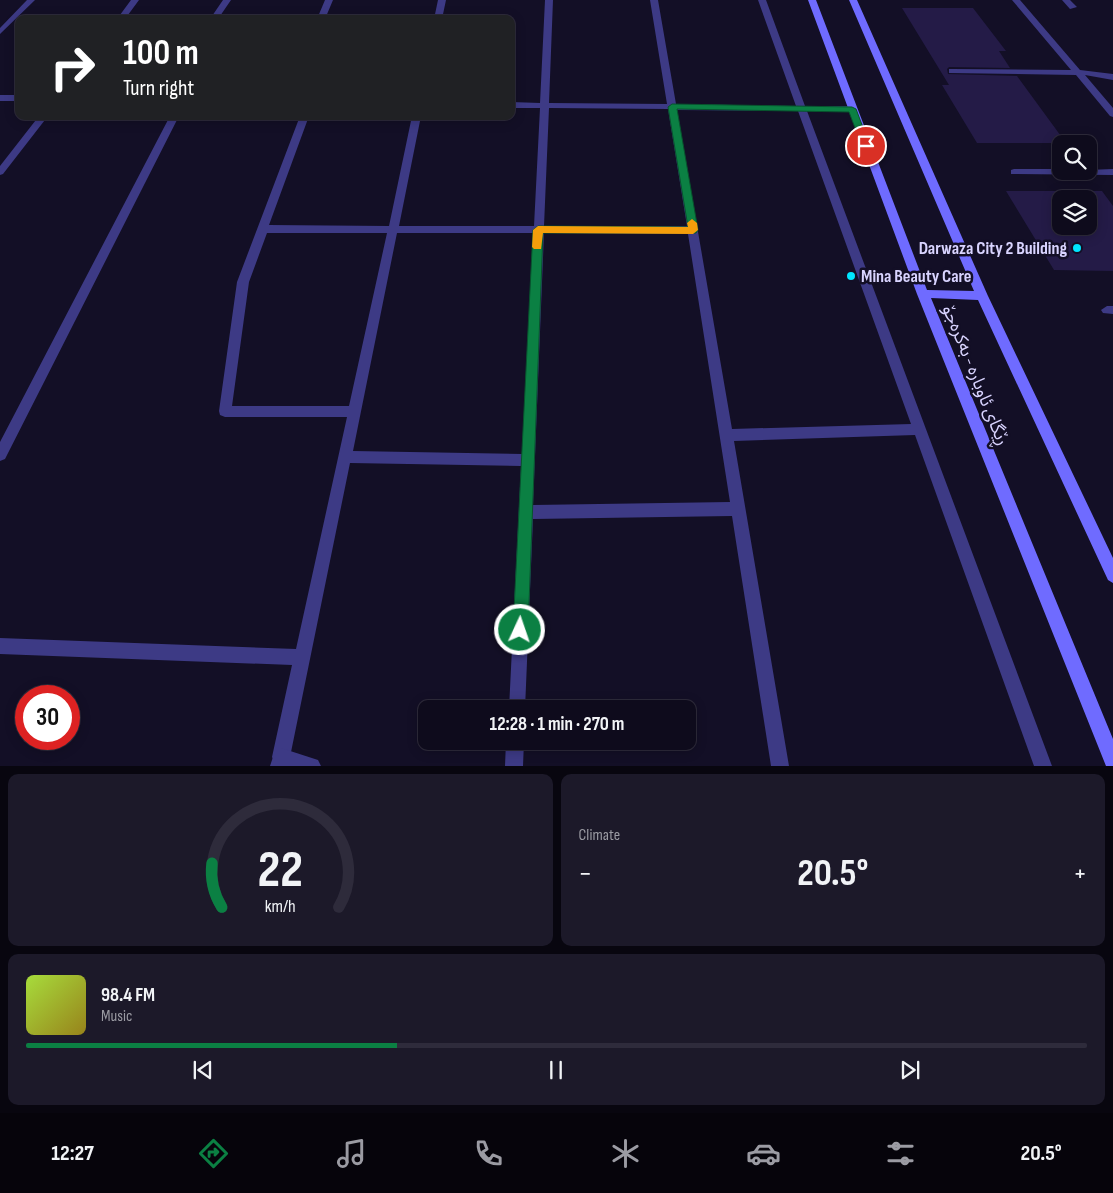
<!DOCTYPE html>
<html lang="en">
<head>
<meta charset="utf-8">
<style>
	:root { --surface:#0e0b1c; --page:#1c1929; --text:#f1f3f6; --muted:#9b9ba3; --line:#2e2b3b; --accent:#0b8043 }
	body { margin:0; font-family:"Sofia Sans Condensed","Noto Sans Arabic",sans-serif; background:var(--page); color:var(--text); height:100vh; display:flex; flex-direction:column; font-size:19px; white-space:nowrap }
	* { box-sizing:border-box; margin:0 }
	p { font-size:16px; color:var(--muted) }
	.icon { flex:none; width:28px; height:28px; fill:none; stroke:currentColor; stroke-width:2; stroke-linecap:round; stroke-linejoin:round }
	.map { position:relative; height:766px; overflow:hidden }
	.panel { display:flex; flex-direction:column; gap:8px; padding:8px; background:#08060f; flex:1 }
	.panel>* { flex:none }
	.guide { position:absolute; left:15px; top:15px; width:500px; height:105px; border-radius:10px; box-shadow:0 2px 12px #0003,0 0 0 1px var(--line); background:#202124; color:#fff; overflow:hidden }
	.tools { position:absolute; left:1052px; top:135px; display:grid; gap:10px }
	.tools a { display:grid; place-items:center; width:45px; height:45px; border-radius:10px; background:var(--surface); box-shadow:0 2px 12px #0003,0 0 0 1px var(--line); font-size:25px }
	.speed { position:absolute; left:15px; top:685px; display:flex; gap:10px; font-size:25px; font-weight:700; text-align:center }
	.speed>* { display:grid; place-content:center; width:65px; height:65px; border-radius:50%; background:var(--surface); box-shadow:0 2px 12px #0003,0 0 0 1px var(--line); line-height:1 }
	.speed .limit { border:8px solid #d22; background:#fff; color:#111 }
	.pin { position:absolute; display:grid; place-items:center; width:42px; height:42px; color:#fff; margin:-21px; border:2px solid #fff; border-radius:50%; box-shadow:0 1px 5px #0007 }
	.me { position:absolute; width:55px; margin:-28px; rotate:3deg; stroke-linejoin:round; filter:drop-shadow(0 0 4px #0008) }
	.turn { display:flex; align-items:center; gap:18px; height:105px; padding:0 25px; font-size:22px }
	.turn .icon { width:65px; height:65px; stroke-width:2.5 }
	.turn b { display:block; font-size:35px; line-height:42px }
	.big { font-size:38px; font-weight:700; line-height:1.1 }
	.panel .card { flex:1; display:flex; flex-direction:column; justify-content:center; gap:8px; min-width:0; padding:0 18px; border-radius:10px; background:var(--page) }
	.panel .dial { align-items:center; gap:0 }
	.dial svg { height:130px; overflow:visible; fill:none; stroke:var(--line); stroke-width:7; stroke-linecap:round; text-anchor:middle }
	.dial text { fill:var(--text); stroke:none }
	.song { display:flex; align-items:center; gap:15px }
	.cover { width:60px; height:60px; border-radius:8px; background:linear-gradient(135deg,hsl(80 70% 55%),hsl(50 70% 35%)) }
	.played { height:5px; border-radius:2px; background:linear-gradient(90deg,var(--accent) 35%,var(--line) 35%) }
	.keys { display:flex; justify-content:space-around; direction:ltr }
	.heat { display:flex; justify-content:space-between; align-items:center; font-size:28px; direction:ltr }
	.panel .tiles { flex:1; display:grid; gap:8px; grid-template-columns:1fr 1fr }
	.card:last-child { grid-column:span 2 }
	.trip { position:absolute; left:418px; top:700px; width:278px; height:50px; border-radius:10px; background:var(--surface); box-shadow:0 2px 12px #0003,0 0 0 1px var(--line); font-weight:700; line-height:50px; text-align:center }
	.menu { display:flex; height:80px; justify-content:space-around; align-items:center; background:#06040b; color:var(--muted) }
	.menu .icon { width:35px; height:35px }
	.menu .selected { color:var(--accent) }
	.menu b { font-size:22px; color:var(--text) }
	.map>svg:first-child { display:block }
	.building { fill:#241b47; fill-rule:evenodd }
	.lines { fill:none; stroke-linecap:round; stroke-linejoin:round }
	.service { fill:#3d3a85; fill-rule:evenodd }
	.minor { fill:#3d3a85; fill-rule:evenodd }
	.tertiary { fill:#3d3a85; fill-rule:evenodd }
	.secondary { fill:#6f6bff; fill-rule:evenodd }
	.route { fill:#0b8043; stroke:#07532c }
	.slow { fill:#f59e0b }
	.poi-dot { fill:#00e5ff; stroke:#130f26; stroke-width:2 }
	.labels { text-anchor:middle; stroke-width:5; stroke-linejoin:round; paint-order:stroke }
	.poi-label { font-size:18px; font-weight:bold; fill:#d9d4ff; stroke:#130f26; text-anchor:end }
	.street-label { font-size:18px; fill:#d9d4ff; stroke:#130f26 }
</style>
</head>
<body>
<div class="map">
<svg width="1113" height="766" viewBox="0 0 1113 766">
	<rect width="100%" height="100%" fill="#130f26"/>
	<path class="building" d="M902,8H973L1006,51H999L1010,68L949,67L947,69L948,74L1017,76L1066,143H977L942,85H949Z
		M1006,191H1102L1113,206V271L1054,270ZM1061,199H1089V226H1061Z"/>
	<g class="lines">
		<path class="service" d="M1012,0H1020L1080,70L1113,74V80L1085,75L1113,108V117L1110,116L1076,75L949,73V69H952L1071,70Z
			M1062,0H1070L1077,7L1070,9Z
			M1014,169H1061V171L1113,169V175L1011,174V170Z
			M1107,306H1113V314L1103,313L1101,310Z"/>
		<path class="minor" d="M27,0H35L0,34V28Z
			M131,0H139L125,19H117Z
			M223,0H231L218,19H210Z
			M325,0H333L325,19H317Z
			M438,0H446L442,19H434Z
			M545,0H553L549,103L667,104L650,0H658L676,104L796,106L758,0H766L805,106H852L856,109L852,112L807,111L1052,766H1034L915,435L734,441L789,766H771L732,516L533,519L525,709H509L521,466L350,463L290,757L287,763L282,766L275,763L272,757L292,665L0,654V638L296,649L347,417H225L220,415L219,411L237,282L300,116H309L269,225L389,226L412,116H421L399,226H534L540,108H511V102L540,103ZM549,108L668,109L687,226H544ZM677,110L798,111L911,424L732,429ZM267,233H387L349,406H232L249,282ZM397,233H533L522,454L353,451ZM544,233L688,234L730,502L533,505Z
			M0,95H19V101H0Z
			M39,116H48L3,174L0,175V166Z
			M170,116H179L5,459L0,461V442Z
			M506,741H524L523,766H505Z"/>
		<path class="tertiary" d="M281,748L318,760L321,766H270L275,751Z"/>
		<path class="secondary" d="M808,0H816L927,290L974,291L849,0H857L988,296L1113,558V583L1108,580L978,300L931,298L1113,739V766H1106L917,294Z"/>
	</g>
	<path class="route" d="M672,104L852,107L856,109L870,146L866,149L862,146L849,112L677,109L698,230L696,233H543L528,630L526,635L520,637L515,635L513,630L533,230L538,226L688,227L668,107Z"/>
	<path class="slow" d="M692,219L697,223L698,230L693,234L543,233L541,249H534L532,247L533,230L538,226L688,227L687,223Z"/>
	<g class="poi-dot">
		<circle cx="1077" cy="248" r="5"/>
		<circle cx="851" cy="276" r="5"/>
	</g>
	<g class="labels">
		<g class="poi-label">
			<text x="1067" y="254">Darwaza City 2 Building</text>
			<text x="861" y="282" text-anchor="start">Mina Beauty Care</text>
		</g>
		<g class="street-label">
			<text transform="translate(976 375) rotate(68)" y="6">ڕێگای ئاوبارە - بەکرەجۆ</text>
		</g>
	</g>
</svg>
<div class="tools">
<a><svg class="icon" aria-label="search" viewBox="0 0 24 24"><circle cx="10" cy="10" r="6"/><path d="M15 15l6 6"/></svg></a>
<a><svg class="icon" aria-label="layers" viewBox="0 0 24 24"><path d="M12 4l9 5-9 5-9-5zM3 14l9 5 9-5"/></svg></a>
</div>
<div class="speed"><div class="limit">30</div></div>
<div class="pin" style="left:866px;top:146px;background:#d93025"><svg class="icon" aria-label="arrive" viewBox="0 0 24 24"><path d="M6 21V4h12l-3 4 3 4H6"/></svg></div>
<svg class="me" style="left:520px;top:630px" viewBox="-20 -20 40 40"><circle r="17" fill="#0b8043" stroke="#fff" stroke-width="3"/><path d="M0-11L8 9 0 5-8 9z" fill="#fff"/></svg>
<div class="trip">12:28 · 1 min · 270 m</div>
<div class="guide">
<div class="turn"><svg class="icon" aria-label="right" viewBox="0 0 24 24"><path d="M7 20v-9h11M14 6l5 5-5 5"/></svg><div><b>100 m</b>Turn right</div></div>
</div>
</div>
<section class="panel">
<div class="tiles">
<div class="card dial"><svg viewBox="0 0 100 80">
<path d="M14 69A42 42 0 1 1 86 69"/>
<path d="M14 69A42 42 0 0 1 8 42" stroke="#0b8043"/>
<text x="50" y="56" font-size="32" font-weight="700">22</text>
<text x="50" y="72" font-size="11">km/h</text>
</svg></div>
<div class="card"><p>Climate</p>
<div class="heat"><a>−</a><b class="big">20.5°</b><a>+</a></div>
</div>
<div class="card">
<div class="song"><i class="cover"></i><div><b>98.4 FM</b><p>Music</p></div></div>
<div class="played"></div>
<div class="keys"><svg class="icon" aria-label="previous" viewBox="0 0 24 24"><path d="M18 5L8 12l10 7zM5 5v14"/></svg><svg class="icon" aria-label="pause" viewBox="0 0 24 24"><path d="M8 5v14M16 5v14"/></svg><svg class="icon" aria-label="next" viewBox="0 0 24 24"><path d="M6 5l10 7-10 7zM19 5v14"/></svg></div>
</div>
</div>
</section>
<nav class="menu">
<b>12:27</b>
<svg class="icon selected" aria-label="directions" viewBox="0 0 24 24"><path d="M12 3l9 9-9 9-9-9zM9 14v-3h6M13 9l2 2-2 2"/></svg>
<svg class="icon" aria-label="music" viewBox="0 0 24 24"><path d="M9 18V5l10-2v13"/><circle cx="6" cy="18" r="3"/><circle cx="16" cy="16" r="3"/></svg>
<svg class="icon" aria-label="phone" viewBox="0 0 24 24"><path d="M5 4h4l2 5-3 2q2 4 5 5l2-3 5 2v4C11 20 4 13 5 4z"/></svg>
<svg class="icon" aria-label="climate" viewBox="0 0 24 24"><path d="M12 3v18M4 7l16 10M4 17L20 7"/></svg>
<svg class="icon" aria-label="car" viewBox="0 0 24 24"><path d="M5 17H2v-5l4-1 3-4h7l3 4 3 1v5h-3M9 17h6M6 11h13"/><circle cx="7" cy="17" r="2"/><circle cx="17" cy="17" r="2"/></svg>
<svg class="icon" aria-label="filters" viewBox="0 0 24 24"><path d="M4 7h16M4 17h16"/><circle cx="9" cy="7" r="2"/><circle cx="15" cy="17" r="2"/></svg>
<b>20.5°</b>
</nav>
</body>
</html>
